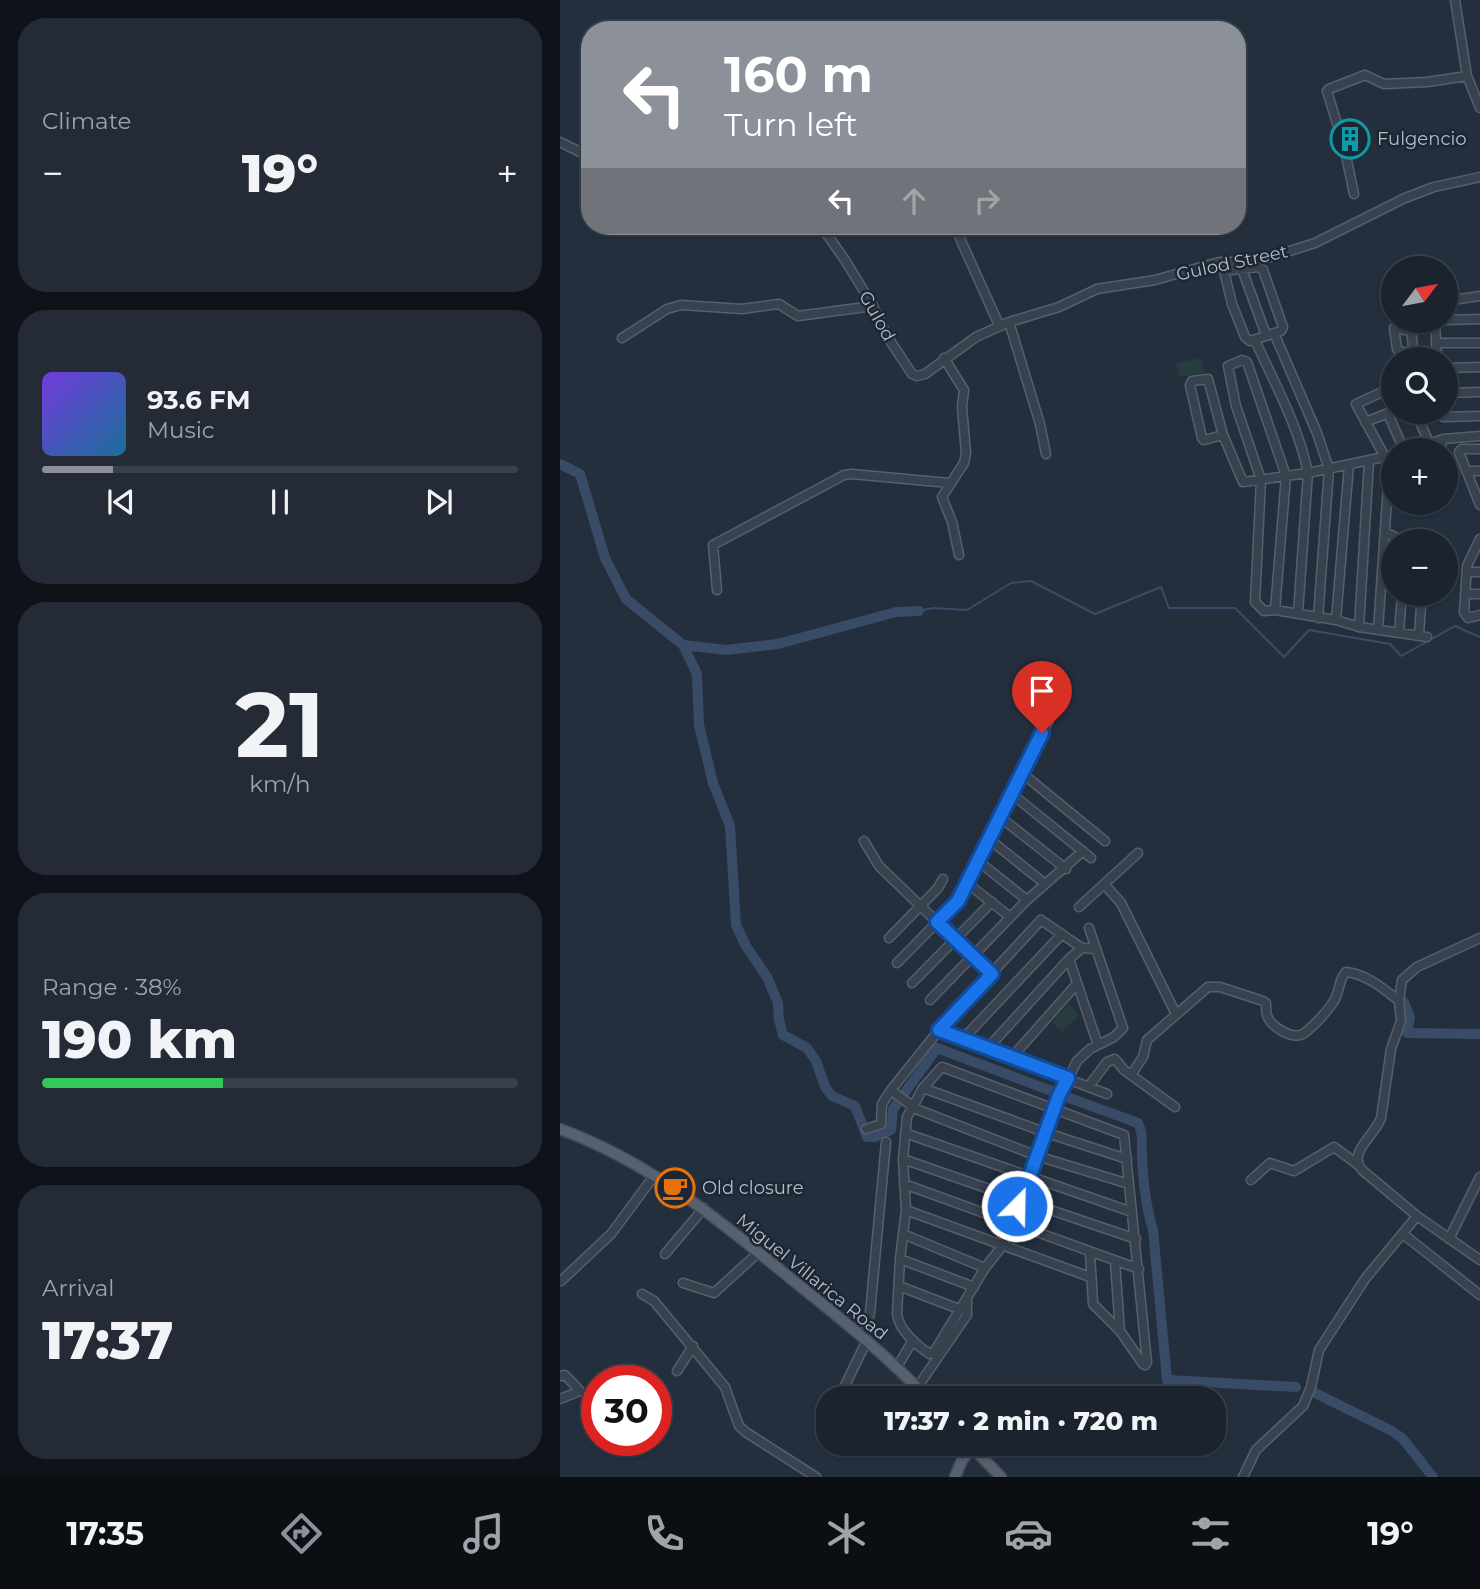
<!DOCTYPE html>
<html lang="en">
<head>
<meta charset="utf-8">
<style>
	:root { --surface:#1b232e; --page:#242b36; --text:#f1f3f6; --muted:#a0a4aa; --line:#39404a; --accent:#8c9099 }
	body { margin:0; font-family:Montserrat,sans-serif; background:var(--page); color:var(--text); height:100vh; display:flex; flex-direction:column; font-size:26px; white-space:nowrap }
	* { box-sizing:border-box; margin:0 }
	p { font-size:23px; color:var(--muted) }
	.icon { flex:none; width:38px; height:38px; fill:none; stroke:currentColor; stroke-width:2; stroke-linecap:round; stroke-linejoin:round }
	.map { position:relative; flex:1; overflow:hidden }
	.details { display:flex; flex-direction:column; gap:18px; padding:18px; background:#0f1319; width:560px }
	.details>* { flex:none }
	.top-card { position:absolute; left:21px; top:21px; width:665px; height:214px; border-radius:28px; box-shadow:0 2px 5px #0004,0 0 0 2px var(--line); background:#8c9099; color:#fff; overflow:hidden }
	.needle { width:46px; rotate:58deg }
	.buttons { position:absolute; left:821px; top:256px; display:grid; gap:14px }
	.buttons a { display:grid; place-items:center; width:77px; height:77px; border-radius:50%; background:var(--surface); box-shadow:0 2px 5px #0004,0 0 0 2px var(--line); font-size:35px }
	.speed { position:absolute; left:21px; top:1365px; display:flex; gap:14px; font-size:35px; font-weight:700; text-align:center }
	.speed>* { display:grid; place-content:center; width:91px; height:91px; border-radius:50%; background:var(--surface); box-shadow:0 2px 5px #0004,0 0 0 2px var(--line); line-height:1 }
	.speed .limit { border:10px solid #d22; background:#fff; color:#111 }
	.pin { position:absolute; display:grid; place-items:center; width:60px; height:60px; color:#fff; margin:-72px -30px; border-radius:50% 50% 50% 0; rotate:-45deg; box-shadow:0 0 7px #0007 }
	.pin .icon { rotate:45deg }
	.me { position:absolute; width:77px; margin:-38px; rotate:23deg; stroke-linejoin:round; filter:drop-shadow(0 0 5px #0008) }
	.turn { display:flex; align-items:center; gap:24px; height:147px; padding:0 28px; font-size:32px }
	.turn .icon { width:91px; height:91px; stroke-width:2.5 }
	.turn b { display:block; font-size:49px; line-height:60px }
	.lanes { display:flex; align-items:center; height:66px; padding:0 28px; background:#0003; justify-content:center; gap:35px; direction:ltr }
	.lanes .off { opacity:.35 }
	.big { font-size:52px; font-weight:800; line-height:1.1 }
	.details .card { flex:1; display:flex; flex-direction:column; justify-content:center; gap:10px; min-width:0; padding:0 24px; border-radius:28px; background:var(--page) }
	.details .dial { align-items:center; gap:0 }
	.dial b { font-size:91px; line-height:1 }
	.song { display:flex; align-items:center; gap:21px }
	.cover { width:84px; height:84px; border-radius:10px; background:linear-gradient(135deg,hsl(260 70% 55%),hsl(200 70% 35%)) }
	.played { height:7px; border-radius:4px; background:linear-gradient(90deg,var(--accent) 15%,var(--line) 15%) }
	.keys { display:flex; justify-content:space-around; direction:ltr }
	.heat { display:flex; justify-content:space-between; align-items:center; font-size:38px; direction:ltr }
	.charge { height:10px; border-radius:5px; background:linear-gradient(90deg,#34c759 38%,var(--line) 0) }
	.trip { position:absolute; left:256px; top:1386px; width:410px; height:70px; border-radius:28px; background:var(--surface); box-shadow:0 2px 5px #0004,0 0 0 2px var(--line); font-weight:800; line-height:70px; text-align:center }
	.dock { display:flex; height:112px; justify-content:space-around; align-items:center; background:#0b0e12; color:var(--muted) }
	.dock .icon { width:49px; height:49px }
	.dock .current { color:var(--accent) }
	.dock b { font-size:32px; color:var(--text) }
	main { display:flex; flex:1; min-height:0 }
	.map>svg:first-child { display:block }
	.green { fill:#263c3f }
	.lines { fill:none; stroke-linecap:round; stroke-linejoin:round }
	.stream { stroke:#394c67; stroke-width:2 }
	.river { stroke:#394c67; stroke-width:10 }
	.minor-casing { stroke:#565f6c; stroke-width:11 }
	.major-casing { stroke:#414a57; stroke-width:13 }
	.minor { stroke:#38414e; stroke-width:8 }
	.major { stroke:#56606e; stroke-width:10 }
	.route-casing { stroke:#114b97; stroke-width:18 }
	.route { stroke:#1a73e8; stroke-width:12 }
	.labels { text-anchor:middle; stroke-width:5; stroke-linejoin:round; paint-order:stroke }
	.poi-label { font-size:18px; fill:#b4bcc9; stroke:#1d2633; text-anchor:start }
	.street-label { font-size:18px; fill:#b4bcc9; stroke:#1d2633 }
</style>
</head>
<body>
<main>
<section class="details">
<div class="card"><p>Climate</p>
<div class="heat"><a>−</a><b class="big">19°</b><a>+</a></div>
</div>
<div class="card">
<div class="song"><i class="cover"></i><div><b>93.6 FM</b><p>Music</p></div></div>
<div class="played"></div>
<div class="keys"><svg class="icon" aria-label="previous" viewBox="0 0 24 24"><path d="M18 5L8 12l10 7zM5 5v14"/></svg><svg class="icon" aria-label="pause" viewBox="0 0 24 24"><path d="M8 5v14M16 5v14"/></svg><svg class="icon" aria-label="next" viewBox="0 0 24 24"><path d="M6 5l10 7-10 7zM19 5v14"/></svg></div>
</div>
<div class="card dial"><b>21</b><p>km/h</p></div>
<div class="card"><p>Range · 38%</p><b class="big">190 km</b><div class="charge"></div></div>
<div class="card"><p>Arrival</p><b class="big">17:37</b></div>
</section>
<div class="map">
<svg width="920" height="1477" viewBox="0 0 920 1477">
	<rect width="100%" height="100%" fill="#242f3e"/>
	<path class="green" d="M642,358L644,373L619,377L616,363Z
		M509,1004L520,1015L502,1032L492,1022Z"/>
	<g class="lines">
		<path class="stream" d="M359,611L373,608L407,610L451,583L471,581L535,614L601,587L609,608H675L724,657L749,630L830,644L841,656L895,626L920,637"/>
		<path class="river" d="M0,464L20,474L45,558L66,599L123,645L166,650L218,644L336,612L359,611
			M123,645L137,674L139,725L153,783L170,826L176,925L186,946L207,977L218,1003L219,1020L223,1035L247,1048L256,1061L265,1087L272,1096L295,1106L307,1137H315L331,1130L333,1109L377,1048L497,1093
			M844,1002L850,1017L847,1033L920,1034
			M504,1096L578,1123C584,1135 581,1144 582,1157C583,1181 586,1207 593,1230L607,1380L736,1387
			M755,1393L832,1431L843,1439L873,1477"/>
		<g class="minor-casing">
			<path id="minor" d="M895,0L907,76L920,108
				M0,142L30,157
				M794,194L784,146L767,91L769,89L805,75L824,84L867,82L907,76
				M261,226L285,260L313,306L327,336L352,374L357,376L365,374L416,337L449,322L499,307L537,289L595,280L659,262H691L711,257L755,243L845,198L874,187L920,177
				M398,234L439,325
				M698,267L703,270L723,327L721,331L690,341L685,337L672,304L664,271Z
				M682,269L706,335
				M886,301L920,296
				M875,320L877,359
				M886,320L920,319
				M449,322L480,424L486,454
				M714,333L757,433L769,469L758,618
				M62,338L107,309L121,305L182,309L219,304L238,316L313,306
				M695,340C714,382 739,427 748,473L738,613
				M877,343H920
				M853,352H841L837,349L834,328L851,331C853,340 853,350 853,359
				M384,358L404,390L402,407L406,453L404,463L382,497L392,522L399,555
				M886,368L920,367
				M886,393L920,392
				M855,411L870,445
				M879,411L883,417L920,416
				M828,414L844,450
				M805,422L834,411
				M663,435L644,440L642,438L630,385L632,381L648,379L663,435L683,482L748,473L833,455
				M920,449H902L899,452L920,505
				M853,450L883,439L920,436
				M880,450L883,439
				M825,457L796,404L833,387
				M906,471H920
				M825,532L843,541
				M920,539L907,566L904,612L908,618L920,615
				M907,572H920
				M157,590L153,545L284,475L292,474L389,483
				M906,594H920
				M715,610L704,611L695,602L701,480L676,406L668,366L682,360L687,362L726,476L715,610L776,620L799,627L867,637
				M776,620L789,465
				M799,627L809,461
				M818,630L830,456
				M839,633L842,593
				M859,635L862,593
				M462,773L545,841
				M452,794L531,858
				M440,817L506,869
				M429,839L484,883
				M304,841L319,866L431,974
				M418,861L467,900
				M407,883L450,917
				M544,884L561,903L616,1014
				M519,907L578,853
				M329,938L378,888L383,879
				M920,938L857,967L842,980L839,1001L841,1021L831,1049L821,1118C815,1136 787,1152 802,1170L857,1216L920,1260
				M509,959L538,1045
				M337,963L398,901L493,712
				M352,983L432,902
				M370,1000L467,900L523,851
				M379,1030L547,1094
				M403,1039L502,934
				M428,1048L509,959L522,948
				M452,1057L516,985
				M571,1075L583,1057L587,1040L648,987H660L703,1001L706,1003C706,1007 706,1011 707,1015C710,1026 732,1040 743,1034C752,1028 772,1007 776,997C780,988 779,979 786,972C806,974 823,988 839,1001
				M529,1086L547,1062L555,1059L564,1070L615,1107
				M363,1088L487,1133L567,1159
				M331,1090L356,1109L477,1156L569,1184
				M306,1129L321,1124L322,1104L331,1090L379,1030L481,920L522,948L536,949
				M345,1133L572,1212
				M343,1159L455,1198
				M691,1180L710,1163L734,1171L774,1147L797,1164
				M344,1184L579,1269
				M463,1195L500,1095L517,1061L530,1049L554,1037L563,1028L529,928
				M467,1202L576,1239
				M457,1206L443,1245L425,1268L374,1352L370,1354C357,1346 339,1330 337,1314L340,1259L346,1210L343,1159L347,1117L363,1088L382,1067L564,1135L587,1362L585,1365
				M346,1210L530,1277
				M343,1234L425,1268
				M843,1234L920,1295
				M889,1239L920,1177
				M530,1252L533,1304L560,1331L583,1364L585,1365
				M105,1254L144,1208
				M340,1259L414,1287
				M555,1261L560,1331
				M1,1281L51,1234L94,1176
				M123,1283L154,1293L199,1252
				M339,1286L399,1309
				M82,1294L94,1301L165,1387L179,1426L187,1433L256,1477
				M304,1337L310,1313L326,1142
				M337,1367L353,1340
				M117,1371L133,1346
				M0,1376L5,1375L20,1391L0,1399
				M279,1398L307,1340
				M350,1398L407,1315V1298
				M683,1477L696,1450L743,1406L751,1387L759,1350L805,1279L857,1216"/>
		</g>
		<g class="major-casing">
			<path id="major" d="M0,1129C92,1163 160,1221 235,1282C281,1319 327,1355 367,1398
				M409,1444L441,1477
				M395,1477L402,1460L413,1447"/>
		</g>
		<use href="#minor" class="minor"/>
		<use href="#major" class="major"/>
	</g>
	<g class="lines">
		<g class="route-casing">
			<path id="route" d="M457,1206L455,1198L463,1195L499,1095L508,1078L379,1030L432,974L377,922L398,901L482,733"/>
		</g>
		<use href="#route" class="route"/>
	</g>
	<defs>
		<g id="building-ring" transform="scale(2.0125)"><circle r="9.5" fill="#1d2633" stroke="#0f9aa8" stroke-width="1.5"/><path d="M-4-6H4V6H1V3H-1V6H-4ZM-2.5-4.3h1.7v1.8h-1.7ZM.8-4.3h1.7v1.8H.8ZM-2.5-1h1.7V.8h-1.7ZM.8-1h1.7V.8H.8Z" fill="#0f9aa8"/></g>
		<g id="cafe-ring" transform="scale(2.0125)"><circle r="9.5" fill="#1d2633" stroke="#e8710a" stroke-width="1.5"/><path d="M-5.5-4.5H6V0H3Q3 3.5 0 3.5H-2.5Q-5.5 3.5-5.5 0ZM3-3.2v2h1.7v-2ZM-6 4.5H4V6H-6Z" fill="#e8710a"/></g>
	</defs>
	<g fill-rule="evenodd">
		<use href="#building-ring" x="790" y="139"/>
		<use href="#cafe-ring" x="115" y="1188"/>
	</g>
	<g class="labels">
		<g class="poi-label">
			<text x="817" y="145">Fulgencio</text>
			<text x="142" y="1194">Old closure</text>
		</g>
		<g class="street-label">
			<text transform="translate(672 263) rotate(-12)" y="6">Gulod Street</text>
			<text transform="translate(317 316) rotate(61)" y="6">Gulod</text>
			<text transform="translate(252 1277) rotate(39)" y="6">Miguel Villarica Road</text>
		</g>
	</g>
</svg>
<div class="buttons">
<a><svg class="needle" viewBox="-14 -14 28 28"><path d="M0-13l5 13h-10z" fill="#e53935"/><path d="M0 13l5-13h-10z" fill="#a0a4aa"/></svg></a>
<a><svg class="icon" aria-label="search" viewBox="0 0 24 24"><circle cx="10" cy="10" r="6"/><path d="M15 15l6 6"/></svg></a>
<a>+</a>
<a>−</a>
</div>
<div class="speed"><div class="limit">30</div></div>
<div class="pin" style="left:482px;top:733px;background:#d93025"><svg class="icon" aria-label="arrive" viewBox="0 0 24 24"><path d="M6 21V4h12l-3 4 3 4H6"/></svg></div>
<svg class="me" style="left:457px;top:1206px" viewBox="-20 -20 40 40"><circle r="17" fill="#1a73e8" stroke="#fff" stroke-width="3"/><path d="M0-11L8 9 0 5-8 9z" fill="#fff"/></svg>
<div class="trip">17:37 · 2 min · 720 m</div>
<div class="top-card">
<div class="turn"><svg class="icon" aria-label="left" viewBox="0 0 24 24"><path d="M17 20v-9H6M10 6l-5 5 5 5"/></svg><div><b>160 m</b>Turn left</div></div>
<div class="lanes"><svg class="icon" aria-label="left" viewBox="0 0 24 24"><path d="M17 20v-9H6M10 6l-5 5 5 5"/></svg><svg class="icon off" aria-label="ahead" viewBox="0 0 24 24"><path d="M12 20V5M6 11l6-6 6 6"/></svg><svg class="icon off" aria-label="right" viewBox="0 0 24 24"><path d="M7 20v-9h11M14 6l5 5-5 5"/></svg></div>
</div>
</div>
</main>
<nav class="dock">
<b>17:35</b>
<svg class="icon current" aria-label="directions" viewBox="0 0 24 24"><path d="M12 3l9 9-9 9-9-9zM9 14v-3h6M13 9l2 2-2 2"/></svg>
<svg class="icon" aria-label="music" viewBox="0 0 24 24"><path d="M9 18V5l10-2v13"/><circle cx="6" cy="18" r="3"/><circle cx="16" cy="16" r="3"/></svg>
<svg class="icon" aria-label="phone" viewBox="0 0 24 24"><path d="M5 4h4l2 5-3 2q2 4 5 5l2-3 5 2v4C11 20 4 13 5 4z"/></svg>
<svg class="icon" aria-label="climate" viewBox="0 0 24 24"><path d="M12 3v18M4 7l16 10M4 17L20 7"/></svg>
<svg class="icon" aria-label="car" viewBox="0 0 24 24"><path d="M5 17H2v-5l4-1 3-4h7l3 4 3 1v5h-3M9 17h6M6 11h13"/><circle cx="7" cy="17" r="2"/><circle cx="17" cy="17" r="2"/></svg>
<svg class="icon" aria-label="filters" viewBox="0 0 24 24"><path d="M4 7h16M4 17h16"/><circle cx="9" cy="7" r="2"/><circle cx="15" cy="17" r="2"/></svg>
<b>19°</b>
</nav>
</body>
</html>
